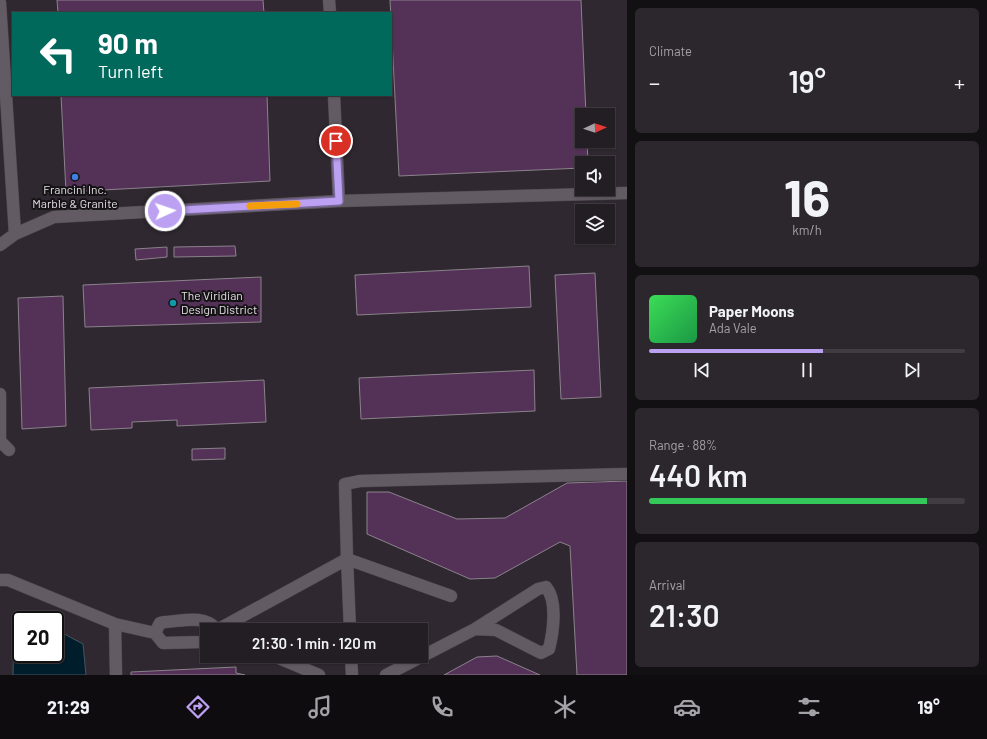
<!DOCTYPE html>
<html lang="en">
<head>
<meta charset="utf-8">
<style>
	:root { --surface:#231e24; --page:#2b272c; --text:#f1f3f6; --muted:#a3a2a6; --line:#403c41; --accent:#bca0f2 }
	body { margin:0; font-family:Barlow,sans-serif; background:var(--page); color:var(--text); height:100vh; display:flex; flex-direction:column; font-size:15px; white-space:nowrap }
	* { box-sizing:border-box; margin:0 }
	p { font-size:13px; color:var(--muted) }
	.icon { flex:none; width:22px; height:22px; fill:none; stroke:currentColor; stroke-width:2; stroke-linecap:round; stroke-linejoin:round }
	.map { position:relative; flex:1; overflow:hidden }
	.panel { display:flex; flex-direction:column; gap:8px; padding:8px; background:#131014; width:360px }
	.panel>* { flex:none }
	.hud { position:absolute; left:12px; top:12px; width:380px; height:84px; border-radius:0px; box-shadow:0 1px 3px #0004,0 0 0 1px var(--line); background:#00695c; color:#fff; overflow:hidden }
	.needle { width:26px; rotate:87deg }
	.tools { position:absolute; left:575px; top:108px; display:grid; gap:8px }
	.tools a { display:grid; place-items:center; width:40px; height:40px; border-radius:0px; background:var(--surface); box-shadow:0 1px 3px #0004,0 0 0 1px var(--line); font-size:20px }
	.speed { position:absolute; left:12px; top:611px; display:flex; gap:8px; font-size:20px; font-weight:700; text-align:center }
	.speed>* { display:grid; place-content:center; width:52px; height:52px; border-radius:50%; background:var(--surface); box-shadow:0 1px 3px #0004,0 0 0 1px var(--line); line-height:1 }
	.speed .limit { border:2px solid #111; border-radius:6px; background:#fff; color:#111 }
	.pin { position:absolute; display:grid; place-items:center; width:34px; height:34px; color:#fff; margin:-17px; border:2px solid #fff; border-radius:50%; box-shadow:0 1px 4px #0007 }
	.me { position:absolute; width:44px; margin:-22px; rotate:87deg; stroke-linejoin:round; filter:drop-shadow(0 0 3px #0008) }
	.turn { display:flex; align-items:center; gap:14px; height:84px; padding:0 20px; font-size:18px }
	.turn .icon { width:52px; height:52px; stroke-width:2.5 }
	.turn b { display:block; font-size:28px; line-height:34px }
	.big { font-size:30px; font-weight:600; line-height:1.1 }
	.panel .tile { flex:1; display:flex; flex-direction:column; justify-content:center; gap:6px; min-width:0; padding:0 14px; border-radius:6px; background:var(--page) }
	.panel .dial { align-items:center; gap:0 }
	.dial b { font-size:52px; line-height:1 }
	.song { display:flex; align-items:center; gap:12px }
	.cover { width:48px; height:48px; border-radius:6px; background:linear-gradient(135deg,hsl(130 70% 55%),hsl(140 70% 35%)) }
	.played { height:4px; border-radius:2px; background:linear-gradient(90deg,var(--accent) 55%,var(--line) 55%) }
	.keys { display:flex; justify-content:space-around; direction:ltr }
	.heat { display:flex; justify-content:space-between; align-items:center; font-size:22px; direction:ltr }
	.charge { height:6px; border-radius:3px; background:linear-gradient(90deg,#34c759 88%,var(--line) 0) }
	.trip { position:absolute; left:200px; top:623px; width:228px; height:40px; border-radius:0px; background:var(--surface); box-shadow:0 1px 3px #0004,0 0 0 1px var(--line); font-weight:600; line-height:40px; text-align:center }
	.dock { display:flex; height:64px; justify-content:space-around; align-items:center; background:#0e0c0e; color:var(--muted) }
	.dock .icon { width:28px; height:28px }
	.dock .on { color:var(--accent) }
	.dock b { font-size:18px; color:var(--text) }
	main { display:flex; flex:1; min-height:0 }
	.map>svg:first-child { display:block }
	.water { fill:#001d2b; stroke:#445762 }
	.building { fill:#543258; stroke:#8b828b }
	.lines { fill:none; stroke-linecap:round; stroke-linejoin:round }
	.minor-casing { stroke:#4c464d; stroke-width:13 }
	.minor { stroke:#635b64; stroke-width:12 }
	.route-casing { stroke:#7a689d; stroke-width:10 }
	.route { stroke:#bca0f2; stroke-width:7 }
	.slow { stroke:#f59e0b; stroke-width:7 }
	.shop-dot { fill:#3f7fe0; stroke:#151215; stroke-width:1.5 }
	.culture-dot { fill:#0f9aa8; stroke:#151215; stroke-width:1.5 }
	.labels { text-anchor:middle; stroke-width:4; stroke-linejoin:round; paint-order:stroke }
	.poi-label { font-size:12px; fill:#e3dee3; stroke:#151215 }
</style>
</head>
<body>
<main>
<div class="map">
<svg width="627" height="675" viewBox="0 0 627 675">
	<rect width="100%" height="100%" fill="#2f2830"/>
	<path class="water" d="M22,619L26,620H21V654H55V629L83,644L86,675H13L14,624Z"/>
	<path class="building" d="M57,0H263L264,13H58Z
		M390,0H581L586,115H582V141H587L588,163H582V168L399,176Z
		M61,95H267L270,181L66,192Z
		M235,246L236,256L174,257V247Z
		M167,247V257L136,260L135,249Z
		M529,266L531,307L357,315L355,275Z
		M595,273L601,397L561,399L555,275Z
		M261,277V322L85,327L83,285Z
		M63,296L66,426L22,429L18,298Z
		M534,370L535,411L361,419L359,378Z
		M264,380L266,422L177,426V420L132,422V428L91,430L89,388Z
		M225,448V459L192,460V449Z
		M627,481V675H577L570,546L560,542L495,578L470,579L367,534V492H389L457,519L505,518L567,483Z
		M497,656L540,675H444L477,657Z
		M236,667V673L245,675H131V672Z"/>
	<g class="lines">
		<g class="minor-casing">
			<path id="minor" d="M329,0L330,13
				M0,3L15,234L54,217L339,201L627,193
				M334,95L339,201
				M0,245L15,234
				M0,394V441L9,450
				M0,580H8L115,624
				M217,630L347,559L345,484L360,481L627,474
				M350,630L347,559L451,596
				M155,633L160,623L165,622C183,621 205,614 217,630
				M274,656L319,675
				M351,656L352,675
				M116,675L115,624L155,633L163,643L201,642L207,640
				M386,675L475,629L538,589L546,587C558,601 553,633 549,649L541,653L496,630L475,629"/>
		</g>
		<use href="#minor" class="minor"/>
	</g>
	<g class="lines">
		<g class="route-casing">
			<path id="route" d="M165,211L339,201L336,141"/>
		</g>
		<use href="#route" class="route"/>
		<path class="slow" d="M250,206L297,204"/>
	</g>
	<circle class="shop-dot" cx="75" cy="177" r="4"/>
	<circle class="culture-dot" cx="173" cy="303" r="4"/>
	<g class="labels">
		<g class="poi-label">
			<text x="75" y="194">Francini Inc.<tspan x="75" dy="14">Marble &amp; Granite</tspan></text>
			<text x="181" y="300" text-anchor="start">The Viridian<tspan x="181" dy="14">Design District</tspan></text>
		</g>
	</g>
</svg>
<div class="tools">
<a><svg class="needle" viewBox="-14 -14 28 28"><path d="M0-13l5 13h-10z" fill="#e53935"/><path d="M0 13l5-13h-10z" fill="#a3a2a6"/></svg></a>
<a><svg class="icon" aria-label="sound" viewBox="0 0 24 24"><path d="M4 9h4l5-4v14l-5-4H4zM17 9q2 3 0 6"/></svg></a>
<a><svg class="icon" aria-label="layers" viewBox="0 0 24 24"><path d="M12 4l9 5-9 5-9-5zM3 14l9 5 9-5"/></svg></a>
</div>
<div class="speed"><div class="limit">20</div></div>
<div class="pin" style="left:336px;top:141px;background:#d93025"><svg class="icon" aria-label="arrive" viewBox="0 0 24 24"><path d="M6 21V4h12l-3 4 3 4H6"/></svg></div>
<svg class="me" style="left:165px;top:211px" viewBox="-20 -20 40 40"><circle r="17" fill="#bca0f2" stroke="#fff" stroke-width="3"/><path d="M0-11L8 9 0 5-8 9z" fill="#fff"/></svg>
<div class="trip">21:30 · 1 min · 120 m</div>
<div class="hud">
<div class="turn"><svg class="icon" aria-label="left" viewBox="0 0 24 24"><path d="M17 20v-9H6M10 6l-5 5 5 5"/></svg><div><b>90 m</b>Turn left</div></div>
</div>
</div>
<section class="panel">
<div class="tile"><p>Climate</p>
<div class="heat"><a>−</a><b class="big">19°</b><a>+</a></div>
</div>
<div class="tile dial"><b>16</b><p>km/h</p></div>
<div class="tile">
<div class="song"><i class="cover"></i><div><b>Paper Moons</b><p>Ada Vale</p></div></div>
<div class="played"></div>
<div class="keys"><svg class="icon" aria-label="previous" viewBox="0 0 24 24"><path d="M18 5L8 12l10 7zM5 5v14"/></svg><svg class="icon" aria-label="pause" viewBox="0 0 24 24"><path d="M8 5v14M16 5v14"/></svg><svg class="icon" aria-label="next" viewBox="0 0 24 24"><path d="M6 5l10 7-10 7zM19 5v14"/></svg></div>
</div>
<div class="tile"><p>Range · 88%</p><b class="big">440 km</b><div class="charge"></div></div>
<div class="tile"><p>Arrival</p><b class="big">21:30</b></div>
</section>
</main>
<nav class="dock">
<b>21:29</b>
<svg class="icon on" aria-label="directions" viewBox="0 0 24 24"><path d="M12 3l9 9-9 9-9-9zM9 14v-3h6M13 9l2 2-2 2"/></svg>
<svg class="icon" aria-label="music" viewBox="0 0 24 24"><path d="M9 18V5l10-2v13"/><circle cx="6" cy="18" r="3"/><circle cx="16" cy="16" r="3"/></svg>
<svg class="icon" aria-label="phone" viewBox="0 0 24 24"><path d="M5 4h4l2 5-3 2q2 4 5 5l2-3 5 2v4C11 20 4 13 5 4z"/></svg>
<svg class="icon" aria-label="climate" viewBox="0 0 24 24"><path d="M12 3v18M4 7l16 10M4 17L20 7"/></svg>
<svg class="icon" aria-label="car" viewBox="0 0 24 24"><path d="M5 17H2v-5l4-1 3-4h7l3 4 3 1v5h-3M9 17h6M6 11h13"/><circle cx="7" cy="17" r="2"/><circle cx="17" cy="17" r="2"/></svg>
<svg class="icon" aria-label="filters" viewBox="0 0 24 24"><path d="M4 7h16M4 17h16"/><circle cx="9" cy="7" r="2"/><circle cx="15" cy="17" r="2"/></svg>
<b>19°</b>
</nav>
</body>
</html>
